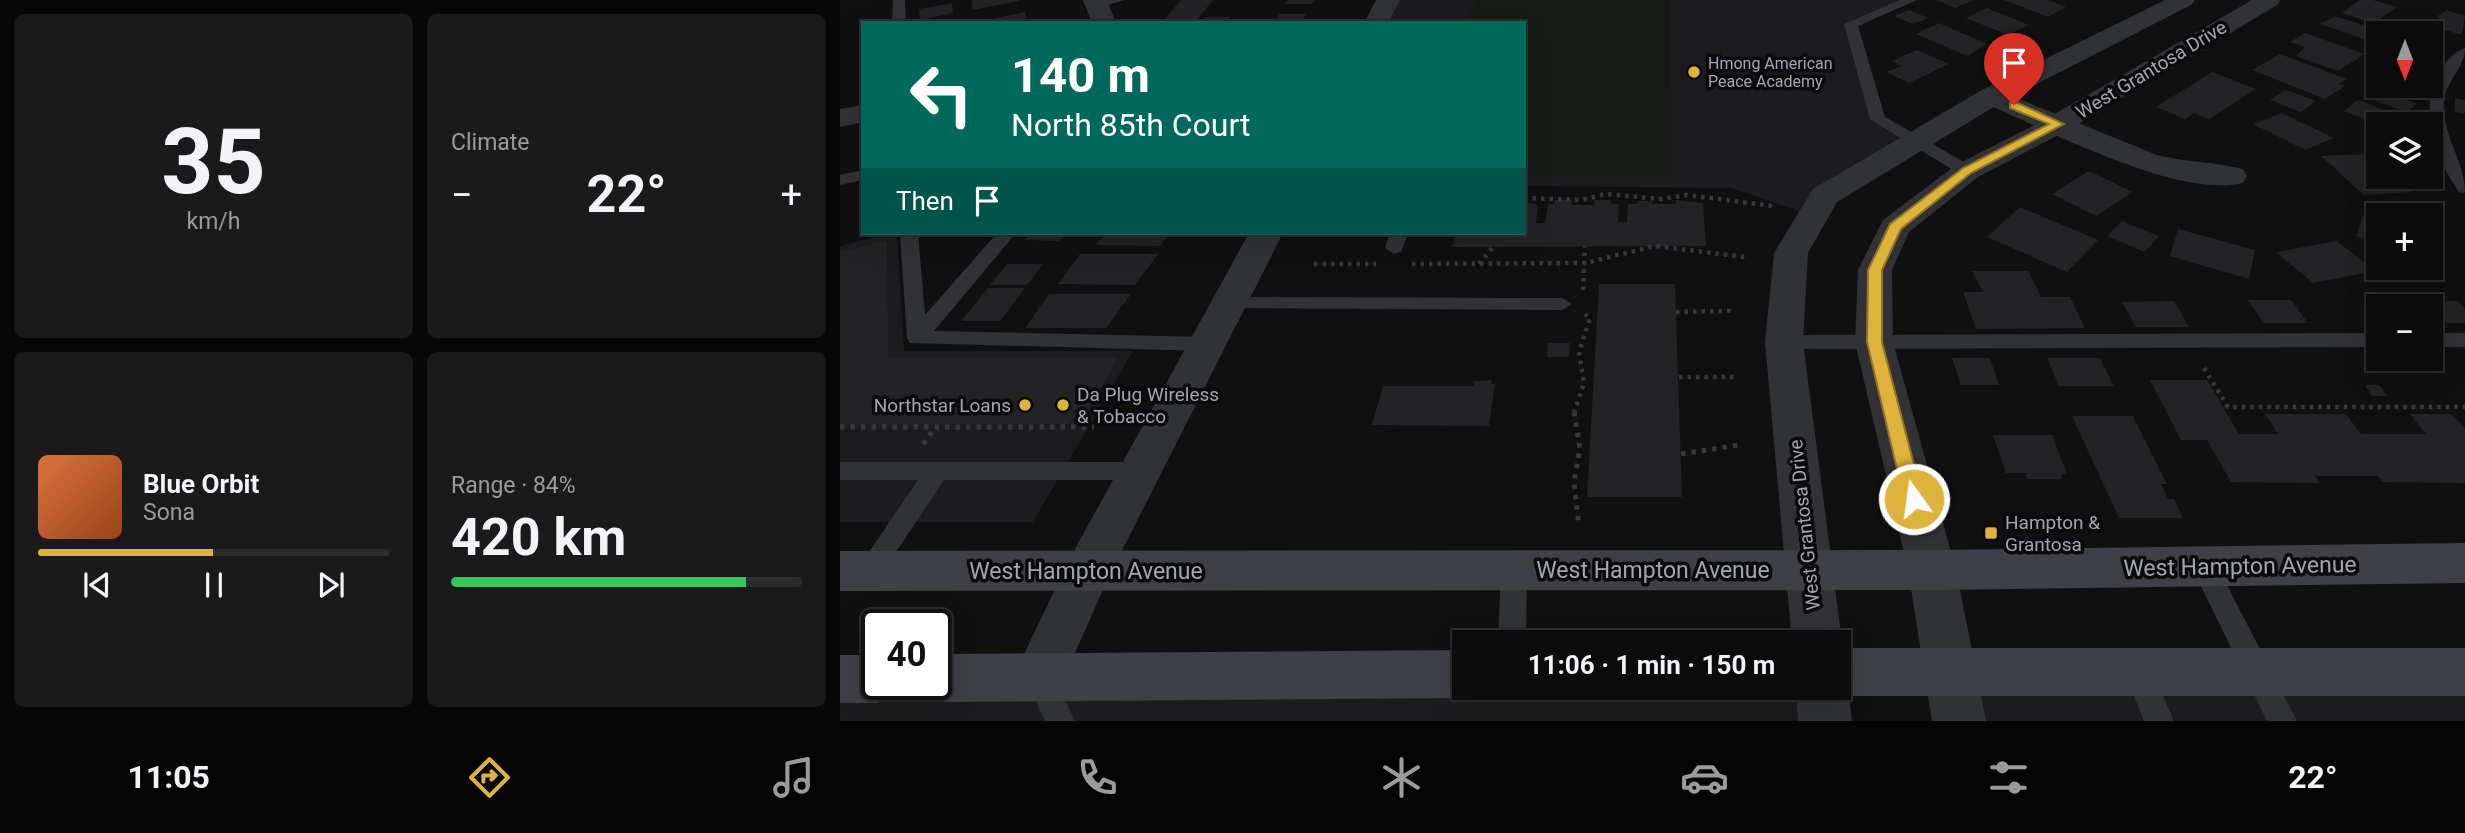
<!DOCTYPE html>
<html lang="en">
<head>
<meta charset="utf-8">
<style>
	:root { --surface:#0c0c0d; --page:#1a1a1b; --text:#f1f3f6; --muted:#9a9b9d; --line:#2c2c2e; --accent:#ddb33c }
	body { margin:0; font-family:Roboto,sans-serif; background:var(--page); color:var(--text); height:100vh; display:flex; flex-direction:column; font-size:26px; white-space:nowrap }
	* { box-sizing:border-box; margin:0 }
	p { font-size:23px; color:var(--muted) }
	.icon { flex:none; width:38px; height:38px; fill:none; stroke:currentColor; stroke-width:2; stroke-linecap:round; stroke-linejoin:round }
	.map { position:relative; flex:1; overflow:hidden }
	.sheet { display:flex; flex-direction:column; gap:14px; padding:14px; background:#070707; width:840px }
	.sheet>* { flex:none }
	.banner { position:absolute; left:21px; top:21px; width:665px; height:214px; border-radius:0px; box-shadow:0 7px 28px #0002,0 0 0 2px var(--line); background:#00695c; color:#fff; overflow:hidden }
	.needle { width:46px; rotate:180deg }
	.controls { position:absolute; left:1526px; top:21px; display:grid; gap:14px }
	.controls a { display:grid; place-items:center; width:77px; height:77px; border-radius:0px; background:var(--surface); box-shadow:0 7px 28px #0002,0 0 0 2px var(--line); font-size:35px }
	.speed { position:absolute; left:21px; top:609px; display:flex; gap:14px; font-size:35px; font-weight:700; text-align:center }
	.speed>* { display:grid; place-content:center; width:91px; height:91px; border-radius:50%; background:var(--surface); box-shadow:0 7px 28px #0002,0 0 0 2px var(--line); line-height:1 }
	.speed .limit { border:4px solid #111; border-radius:10px; background:#fff; color:#111 }
	.pin { position:absolute; display:grid; place-items:center; width:60px; height:60px; color:#fff; margin:-72px -30px; border-radius:50% 50% 50% 0; rotate:-45deg; box-shadow:0 0 7px #0007 }
	.pin .icon { rotate:45deg }
	.me { position:absolute; width:77px; margin:-38px; rotate:346deg; stroke-linejoin:round; filter:drop-shadow(0 0 5px #0008) }
	.turn { display:flex; align-items:center; gap:24px; height:147px; padding:0 35px; font-size:32px }
	.turn .icon { width:91px; height:91px; stroke-width:2.5 }
	.turn b { display:block; font-size:49px; line-height:60px }
	.then { display:flex; align-items:center; height:66px; padding:0 35px; background:#0003; gap:14px; font-size:26px }
	.big { font-size:52px; font-weight:700; line-height:1.1 }
	.sheet .card { flex:1; display:flex; flex-direction:column; justify-content:center; gap:10px; min-width:0; padding:0 24px; border-radius:10px; background:var(--page) }
	.sheet .dial { align-items:center; gap:0 }
	.dial b { font-size:91px; line-height:1 }
	.song { display:flex; align-items:center; gap:21px }
	.cover { width:84px; height:84px; border-radius:10px; background:linear-gradient(135deg,hsl(20 70% 55%),hsl(20 70% 35%)) }
	.played { height:7px; border-radius:4px; background:linear-gradient(90deg,var(--accent) 50%,var(--line) 50%) }
	.keys { display:flex; justify-content:space-around; direction:ltr }
	.heat { display:flex; justify-content:space-between; align-items:center; font-size:38px; direction:ltr }
	.charge { height:10px; border-radius:5px; background:linear-gradient(90deg,#34c759 84%,var(--line) 0) }
	.sheet .tiles { flex:1; display:grid; gap:14px; grid-template-columns:repeat(2,1fr) }
	.trip { position:absolute; left:612px; top:630px; width:399px; height:70px; border-radius:0px; background:var(--surface); box-shadow:0 7px 28px #0002,0 0 0 2px var(--line); font-weight:700; line-height:70px; text-align:center }
	.tabs { display:flex; height:112px; justify-content:space-around; align-items:center; background:#050505; color:var(--muted) }
	.tabs .icon { width:49px; height:49px }
	.tabs .selected { color:var(--accent) }
	.tabs b { font-size:32px; color:var(--text) }
	main { display:flex; flex:1; min-height:0 }
	.map>svg:first-child { display:block }
	.built { fill:#1c1c1e }
	.green { fill:#171b18 }
	.building { fill:#232325 }
	.lines { fill:none; stroke-linecap:round; stroke-linejoin:round }
	.path-far1 { stroke:#37383c; stroke-width:4.5; stroke-dasharray:3.5 5; stroke-linecap:butt }
	.path { stroke:#37383c; stroke-width:5; stroke-dasharray:4.5 6; stroke-linecap:butt }
	.service { fill:#313235; fill-rule:evenodd }
	.minor { fill:#313235; fill-rule:evenodd }
	.tertiary { fill:#313235; fill-rule:evenodd }
	.secondary { fill:#3f4045; fill-rule:evenodd }
	.route { fill:#ddb33c; stroke:#907427; stroke-width:2 }
	.poi-dot { fill:#ddb33c; stroke:#0b0b0c; stroke-width:2.5 }
	.labels { text-anchor:middle; stroke-width:7; stroke-linejoin:round; paint-order:stroke }
	.far-poi-label { font-size:16px; fill:#a2a6b0; stroke:#0b0b0c; text-anchor:start }
	.street-label { font-size:19px; fill:#a2a6b0; stroke:#0b0b0c }
	.poi-label { font-size:19px; fill:#a2a6b0; stroke:#0b0b0c; text-anchor:start }
	.near-street-label { font-size:23px; fill:#a2a6b0; stroke:#0b0b0c }
</style>
</head>
<body>
<main>
<section class="sheet">
<div class="tiles">
<div class="card dial"><b>35</b><p>km/h</p></div>
<div class="card"><p>Climate</p>
<div class="heat"><a>−</a><b class="big">22°</b><a>+</a></div>
</div>
<div class="card">
<div class="song"><i class="cover"></i><div><b>Blue Orbit</b><p>Sona</p></div></div>
<div class="played"></div>
<div class="keys"><svg class="icon" aria-label="previous" viewBox="0 0 24 24"><path d="M18 5L8 12l10 7zM5 5v14"/></svg><svg class="icon" aria-label="pause" viewBox="0 0 24 24"><path d="M8 5v14M16 5v14"/></svg><svg class="icon" aria-label="next" viewBox="0 0 24 24"><path d="M6 5l10 7-10 7zM19 5v14"/></svg></div>
</div>
<div class="card"><p>Range · 84%</p><b class="big">420 km</b><div class="charge"></div></div>
</div>
</section>
<div class="map">
<svg width="1625" height="721" viewBox="0 0 1625 721">
	<rect width="100%" height="100%" fill="#101011"/>
	<path class="built" d="M548,0H1071L1011,25L1038,120L1073,141L973,216L891,188L684,186V23H536Z
		M51,233H57L64,351H293L193,522H0V246Z
		M1625,672V721H1119L1110,674Z
		M0,679L37,684L982,688L985,721H0Z"/>
	<path class="green" d="M635,0H830L831,177L684,176V23H627Z"/>
	<path class="building" d="M132,0H179V1L132,10Z
		M341,0H373L356,21L324,20Z
		M448,0H475L472,4H445Z
		M1097,0H1134L1115,8Z
		M1164,0H1208L1226,7L1208,17Z
		M1520,0H1533L1557,7L1533,23L1502,13Z
		M112,3L113,13L80,20L79,9Z
		M1147,8L1189,25L1168,35L1126,18Z
		M1069,10L1088,18L1073,24L1054,16Z
		M1607,10L1625,16L1622,35L1592,26L1602,19L1596,17Z
		M185,12L188,23H139V22Z
		M440,14H466L463,19H466L460,23H431Z
		M1495,16L1547,33H1538V44L1480,24Z
		M365,17H391L386,23H360Z
		M1099,23L1147,44L1127,56L1076,34Z
		M1465,33L1525,54L1498,71L1456,56L1465,47L1450,42Z
		M1077,50L1109,64L1069,83L1047,72L1062,66L1052,61Z
		M1440,54L1507,79L1498,84L1505,86L1485,99L1412,70Z
		M1372,72L1416,89L1369,119L1354,113L1345,119L1316,107Z
		M1446,90L1476,101L1461,112L1430,100Z
		M1544,92L1577,104L1566,112L1533,100Z
		M1615,98L1625,100V114L1615,112Z
		M1518,100L1549,112L1535,123L1504,111Z
		M1442,113L1494,138L1465,150L1413,124Z
		M1525,154L1538,164V177H1553L1571,192L1524,195L1481,156Z
		M1249,171L1293,192L1256,216L1212,194Z
		M715,200H732L731,205H754L755,200H771V204H779L778,222H787L788,204H797V201H812V204H836V200L863,203L866,246L612,247L616,233H684V201L698,205L696,223H705L708,204H714Z
		M1527,205L1560,215H1538V243L1516,236Z
		M1180,207L1258,240L1227,272L1147,237Z
		M1282,221L1319,236L1305,252L1267,236Z
		M1338,229L1415,250L1409,279L1330,256Z
		M191,233H225L219,241L185,240Z
		M265,233H329L320,246L256,245Z
		M47,240L48,358H278L245,416L233,418L230,424L0,425V252Z
		M1497,241L1535,271L1473,283L1436,252Z
		M240,254H318L295,285L218,284Z
		M167,264H203L187,285H150Z
		M1132,271H1188L1201,297H1230L1245,328L1136,329L1123,292H1143Z
		M759,284H835L842,497H747Z
		M148,288H185L160,321H121Z
		M209,294H291L266,328H185Z
		M1408,300H1451L1468,323H1424Z
		M1334,301L1349,327H1296L1282,302Z
		M1583,301H1618L1625,309V323H1602L1591,306Z
		M708,343H730L729,357H707Z
		M1112,358H1150L1159,385H1121Z
		M1207,358H1260L1274,386H1219Z
		M652,380L651,384H655L649,426L532,425L543,386H634L635,381Z
		M1310,380H1367L1399,434H1438L1425,414H1506L1521,434H1586L1570,414H1612L1625,429V483L1542,482L1538,476H1475L1480,483L1391,482L1367,440H1341Z
		M1525,385H1539L1547,396H1532Z
		M1232,416H1293L1327,484H1321L1328,499H1334L1343,518H1279Z
		M1153,435H1212L1227,474H1221L1222,479H1187L1186,473H1166Z"/>
	<g class="lines">
		<path class="path-far1" d="M684,198L742,200L765,194L822,199L847,195L933,206
			M474,264H536
			M572,264L745,263L815,246L905,257
			M639,264L653,247
			M743,290L745,246
			M836,312L894,311
			M1364,368L1388,407H1625
			M839,377H895
			M734,413L744,383L739,352L750,318L745,314"/>
		<path class="path" d="M734,412L740,449L734,482L739,526
			M0,427H254
			M83,444L95,428
			M841,454L899,445"/>
		<path class="service" d="M53,0H65L66,23H52Z
			M285,0L257,8L251,4L258,0Z
			M1060,0H1077L1018,26L1045,117L1133,167V175H1121L1030,119L1004,24Z
			M1625,48C1625,68 1605,81 1604,103C1602,136 1625,161 1625,193L1619,192C1594,155 1577,110 1601,70C1606,61 1615,51 1625,48Z
			M23,170V180L0,185V175Z
			M60,233H78L85,315L157,233H176L94,331L367,337L377,344L367,351L70,343L67,338Z
			M550,233H568L561,252L554,254L545,248Z
			M389,297L722,298L732,304L722,310L382,308L379,303Z
			M1538,333V347L944,349L934,342L944,335Z
			M1591,333H1625V347H1591Z
			M0,462H300L308,465L312,471L308,477L300,480H104L38,579L29,582L20,579L16,571L78,480H0Z
			M1364,555L1373,558L1457,721H1427L1351,566L1355,558Z
			M674,559L683,562L687,570L686,642H658L661,570L665,562Z
			M1299,660L1309,664L1334,721H1304L1285,673L1289,664Z
			M199,664L209,668L235,721H205L185,677L189,668Z"/>
		<path class="minor" d="M243,0H267L276,23H252Z
			M1152,88L1317,155C1345,162 1374,162 1403,169L1407,176L1403,183C1336,199 1206,129 1142,102L1138,96L1142,90Z
			M23,105V122L0,127V109Z"/>
		<path class="tertiary" d="M536,0H560L548,23H524Z
			M1325,0H1355L1351,5L1162,102L997,202L968,253L963,342L1002,642L999,648V642H952L925,342L934,253L973,189L1142,90Z
			M1412,0H1441L1437,5L1228,130L1138,177L1069,232L1052,270L1053,342L1116,570L1146,721H1092L1068,570L1015,342L1018,270L1043,220L1116,165L1208,118Z
			M409,233H443L269,576L217,694L199,701L181,694L173,677L230,558Z
			M999,670L1008,688L1012,721H958L956,688H999Z"/>
		<path class="secondary" d="M1625,543V583L1092,590L0,591V551L1092,550Z
			M999,648H1625V696H999L980,688H999Z
			M625,650V688H645L625,698L96,702L78,695L73,684H96V654Z
			M0,655H37V684H61L55,696L37,703H0Z"/>
	</g>
	<path class="route" d="M1170,103H1178L1224,124L1131,173L1061,229L1042,270V342L1083,499L1074,507L1064,499L1027,342L1028,270L1050,224L1123,168L1209,124L1170,108Z"/>
	<g class="poi-dot">
		<circle cx="854" cy="72" r="7"/>
		<circle cx="185" cy="405" r="7"/>
		<circle cx="223" cy="405" r="7"/>
		<rect x="1144" y="526" width="14" height="14" rx="3.5"/>
	</g>
	<g class="labels">
		<g class="far-poi-label">
			<text x="868" y="69">Hmong American<tspan x="868" dy="18">Peace Academy</tspan></text>
		</g>
		<g class="street-label">
			<text transform="translate(1311 69) rotate(-31)" y="7">West Grantosa Drive</text>
			<text transform="translate(964 525) rotate(-96)" y="7">West Grantosa Drive</text>
		</g>
		<g class="poi-label">
			<text x="237" y="401">Da Plug Wireless<tspan x="237" dy="22">&amp; Tobacco</tspan></text>
			<text x="171" y="412" text-anchor="end">Northstar Loans</text>
			<text x="1165" y="529">Hampton &amp;<tspan x="1165" dy="22">Grantosa</tspan></text>
		</g>
		<g class="near-street-label">
			<text transform="translate(1400 566) rotate(-1)" y="8">West Hampton Avenue</text>
			<text x="813" y="578">West Hampton Avenue</text>
			<text x="246" y="579">West Hampton Avenue</text>
		</g>
	</g>
</svg>
<div class="controls">
<a><svg class="needle" viewBox="-14 -14 28 28"><path d="M0-13l5 13h-10z" fill="#e53935"/><path d="M0 13l5-13h-10z" fill="#9a9b9d"/></svg></a>
<a><svg class="icon" aria-label="layers" viewBox="0 0 24 24"><path d="M12 4l9 5-9 5-9-5zM3 14l9 5 9-5"/></svg></a>
<a>+</a>
<a>−</a>
</div>
<div class="speed"><div class="limit">40</div></div>
<div class="pin" style="left:1174px;top:105px;background:#d93025"><svg class="icon" aria-label="arrive" viewBox="0 0 24 24"><path d="M6 21V4h12l-3 4 3 4H6"/></svg></div>
<svg class="me" style="left:1074px;top:499px" viewBox="-20 -20 40 40"><circle r="17" fill="#ddb33c" stroke="#fff" stroke-width="3"/><path d="M0-11L8 9 0 5-8 9z" fill="#fff"/></svg>
<div class="trip">11:06 · 1 min · 150 m</div>
<div class="banner">
<div class="turn"><svg class="icon" aria-label="left" viewBox="0 0 24 24"><path d="M17 20v-9H6M10 6l-5 5 5 5"/></svg><div><b>140 m</b>North 85th Court</div></div>
<div class="then">Then<svg class="icon" aria-label="arrive" viewBox="0 0 24 24"><path d="M6 21V4h12l-3 4 3 4H6"/></svg></div>
</div>
</div>
</main>
<nav class="tabs">
<b>11:05</b>
<svg class="icon selected" aria-label="directions" viewBox="0 0 24 24"><path d="M12 3l9 9-9 9-9-9zM9 14v-3h6M13 9l2 2-2 2"/></svg>
<svg class="icon" aria-label="music" viewBox="0 0 24 24"><path d="M9 18V5l10-2v13"/><circle cx="6" cy="18" r="3"/><circle cx="16" cy="16" r="3"/></svg>
<svg class="icon" aria-label="phone" viewBox="0 0 24 24"><path d="M5 4h4l2 5-3 2q2 4 5 5l2-3 5 2v4C11 20 4 13 5 4z"/></svg>
<svg class="icon" aria-label="climate" viewBox="0 0 24 24"><path d="M12 3v18M4 7l16 10M4 17L20 7"/></svg>
<svg class="icon" aria-label="car" viewBox="0 0 24 24"><path d="M5 17H2v-5l4-1 3-4h7l3 4 3 1v5h-3M9 17h6M6 11h13"/><circle cx="7" cy="17" r="2"/><circle cx="17" cy="17" r="2"/></svg>
<svg class="icon" aria-label="filters" viewBox="0 0 24 24"><path d="M4 7h16M4 17h16"/><circle cx="9" cy="7" r="2"/><circle cx="15" cy="17" r="2"/></svg>
<b>22°</b>
</nav>
</body>
</html>
